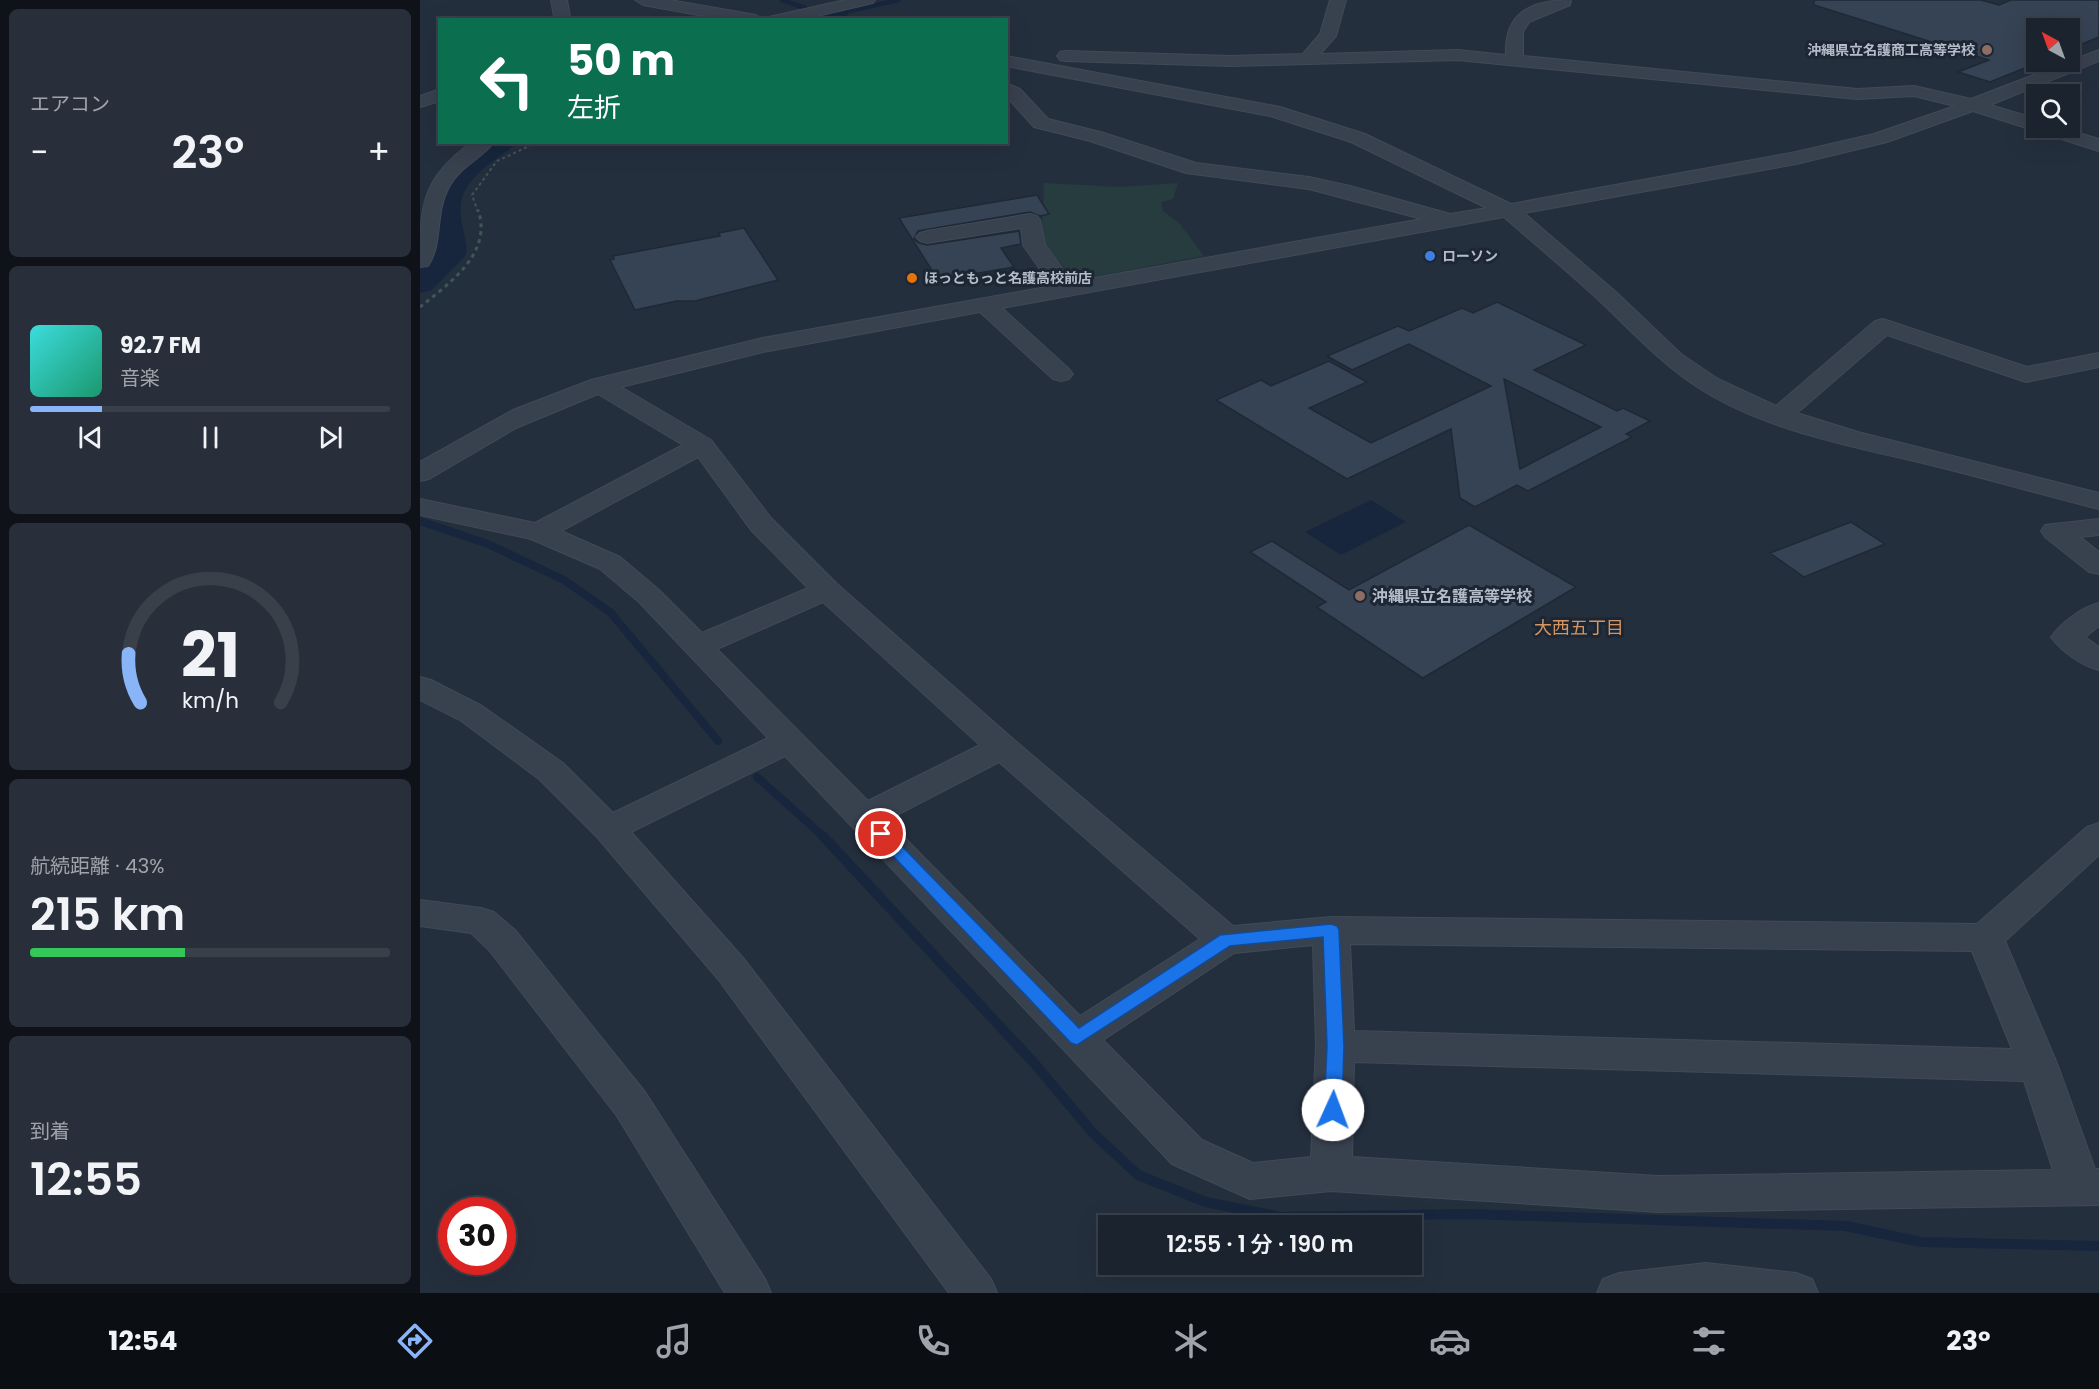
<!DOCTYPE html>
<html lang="ja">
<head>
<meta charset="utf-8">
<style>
	:root { --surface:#1b232e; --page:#282f3a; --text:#f1f3f6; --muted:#a0a4aa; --line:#39404a; --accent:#8ab4f8 }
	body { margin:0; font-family:Poppins,"Noto Sans JP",sans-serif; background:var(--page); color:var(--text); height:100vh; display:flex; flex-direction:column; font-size:22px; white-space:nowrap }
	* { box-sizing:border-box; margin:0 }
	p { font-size:20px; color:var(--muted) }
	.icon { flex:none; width:33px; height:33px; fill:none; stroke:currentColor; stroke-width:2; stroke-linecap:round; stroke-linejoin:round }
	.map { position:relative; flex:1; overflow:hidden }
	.sheet { display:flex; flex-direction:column; gap:9px; padding:9px; background:#0f1319; width:420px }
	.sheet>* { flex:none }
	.banner { position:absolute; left:18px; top:18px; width:570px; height:126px; border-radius:0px; box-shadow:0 6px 24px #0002,0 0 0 2px var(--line); background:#0b6e4f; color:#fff; overflow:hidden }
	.needle { width:39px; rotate:319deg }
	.fabs { position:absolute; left:1606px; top:18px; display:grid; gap:12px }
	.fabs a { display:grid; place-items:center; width:54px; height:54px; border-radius:0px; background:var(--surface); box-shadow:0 6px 24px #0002,0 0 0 2px var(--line); font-size:30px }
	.speed { position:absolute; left:18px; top:1197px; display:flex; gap:12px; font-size:30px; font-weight:700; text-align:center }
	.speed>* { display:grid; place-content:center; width:78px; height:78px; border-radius:50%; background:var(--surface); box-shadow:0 6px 24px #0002,0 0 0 2px var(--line); line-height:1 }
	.speed .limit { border:9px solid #d22; background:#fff; color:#111 }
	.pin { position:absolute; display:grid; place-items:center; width:51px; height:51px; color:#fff; margin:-26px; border:3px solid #fff; border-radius:50%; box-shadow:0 2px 6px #0007 }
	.me { position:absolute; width:66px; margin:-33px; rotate:2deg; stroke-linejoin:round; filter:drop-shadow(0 0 4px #0008) }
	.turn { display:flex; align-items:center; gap:21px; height:126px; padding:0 30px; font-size:27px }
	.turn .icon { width:78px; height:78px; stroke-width:2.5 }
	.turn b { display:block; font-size:42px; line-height:51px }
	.big { font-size:45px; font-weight:600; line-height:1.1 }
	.sheet .card { flex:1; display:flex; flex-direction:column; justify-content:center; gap:9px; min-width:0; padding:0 21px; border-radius:9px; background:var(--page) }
	.sheet .dial { align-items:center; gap:0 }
	.dial svg { height:156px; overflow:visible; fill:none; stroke:var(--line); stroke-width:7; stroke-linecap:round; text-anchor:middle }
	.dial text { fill:var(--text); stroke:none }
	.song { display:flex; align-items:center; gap:18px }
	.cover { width:72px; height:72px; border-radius:9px; background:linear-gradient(135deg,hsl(180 70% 55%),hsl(160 70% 35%)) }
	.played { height:6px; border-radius:3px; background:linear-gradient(90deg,var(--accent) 20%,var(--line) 20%) }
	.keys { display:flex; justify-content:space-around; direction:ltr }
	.heat { display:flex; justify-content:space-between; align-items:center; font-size:33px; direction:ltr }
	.charge { height:9px; border-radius:4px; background:linear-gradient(90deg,#34c759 43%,var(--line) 0) }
	.trip { position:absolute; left:678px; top:1215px; width:324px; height:60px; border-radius:0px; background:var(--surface); box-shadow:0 6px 24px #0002,0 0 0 2px var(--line); font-weight:600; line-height:60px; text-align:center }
	.dock { display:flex; height:96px; justify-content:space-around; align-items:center; background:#0b0e12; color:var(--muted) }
	.dock .icon { width:42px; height:42px }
	.dock .on { color:var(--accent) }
	.dock b { font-size:27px; color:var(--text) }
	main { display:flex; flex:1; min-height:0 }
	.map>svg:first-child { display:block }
	.green { fill:#263c3f }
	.water { fill:#17263c }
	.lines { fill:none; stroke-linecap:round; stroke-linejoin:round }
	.stream-far2 { stroke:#17263c; stroke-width:4.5 }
	.stream-far1 { stroke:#17263c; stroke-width:8 }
	.stream { stroke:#17263c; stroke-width:10 }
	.river { fill:#17263c; fill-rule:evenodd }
	.building { fill:#364354; stroke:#1f2835; stroke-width:1.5; fill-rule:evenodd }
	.minor-casing { stroke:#414a57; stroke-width:2 }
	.path-far1 { stroke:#3f5557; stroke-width:2; stroke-dasharray:3 3; stroke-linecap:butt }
	.path { stroke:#3f5557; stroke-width:3; stroke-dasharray:4 4; stroke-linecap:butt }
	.minor { fill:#38414e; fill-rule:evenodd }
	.route { fill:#1a73e8; stroke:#114b97; stroke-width:1.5 }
	.education-dot { fill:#8d6e63; stroke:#1d2633; stroke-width:2 }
	.shop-dot { fill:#3f7fe0; stroke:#1d2633; stroke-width:2 }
	.food-dot { fill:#e8710a; stroke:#1d2633; stroke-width:2 }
	.labels { text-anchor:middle; stroke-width:6; stroke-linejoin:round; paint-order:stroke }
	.far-poi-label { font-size:14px; font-weight:bold; fill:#b4bcc9; stroke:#1d2633; text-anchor:start }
	.poi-label { font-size:16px; font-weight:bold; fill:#b4bcc9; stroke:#1d2633; text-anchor:start }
	.neighbourhood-label { font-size:18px; fill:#d59563; stroke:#1d2633 }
</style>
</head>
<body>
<main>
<section class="sheet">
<div class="card"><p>エアコン</p>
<div class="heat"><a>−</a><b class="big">23°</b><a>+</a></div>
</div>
<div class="card">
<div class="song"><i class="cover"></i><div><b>92.7 FM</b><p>音楽</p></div></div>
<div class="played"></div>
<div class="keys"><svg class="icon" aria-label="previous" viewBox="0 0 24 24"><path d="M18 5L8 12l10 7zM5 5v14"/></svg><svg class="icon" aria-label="pause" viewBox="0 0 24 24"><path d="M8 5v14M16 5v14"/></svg><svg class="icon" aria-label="next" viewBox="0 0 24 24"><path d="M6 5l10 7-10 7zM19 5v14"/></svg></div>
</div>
<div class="card dial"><svg viewBox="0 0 100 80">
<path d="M14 69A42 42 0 1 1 86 69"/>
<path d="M14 69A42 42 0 0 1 8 44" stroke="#8ab4f8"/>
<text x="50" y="56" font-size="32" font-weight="700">21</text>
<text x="50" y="72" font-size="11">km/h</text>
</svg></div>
<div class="card"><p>航続距離 · 43%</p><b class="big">215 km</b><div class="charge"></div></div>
<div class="card"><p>到着</p><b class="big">12:55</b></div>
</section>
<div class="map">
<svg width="1679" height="1293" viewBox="0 0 1679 1293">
	<rect width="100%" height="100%" fill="#242f3e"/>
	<path class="green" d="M623,183L701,187L758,183L753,199L741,202L743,211L760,224L784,256L656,280C648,271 626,250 624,240C619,221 626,202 623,183Z"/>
	<path class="water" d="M951,500L986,522L921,555L885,532Z"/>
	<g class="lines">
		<path class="stream-far2" d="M362,0L385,8
			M416,14L479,0"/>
		<path class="stream-far1" d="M0,521L68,544L144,580L190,612L298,741
			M337,777L405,838"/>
		<path class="stream" d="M403,836L614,1063L672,1132L718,1175L786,1202L861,1217L1047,1214L1426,1226L1501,1242L1679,1246"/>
		<path class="river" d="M416,7L425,9L428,14L425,19L390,20L393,15Z
			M62,142H95L91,148C67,166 36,183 41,217C42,230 48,242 46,255L12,290L0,293V265L15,251C15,239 10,227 9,214C7,181 38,159 62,142Z"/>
	</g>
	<path class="building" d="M1394,0H1561L1579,5L1591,0H1679V37L1650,49V28H1617V62H1620L1570,82L1538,72L1569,60L1394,5Z
		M617,195L629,214L620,216L610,212L498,231L494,239L499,243L507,245L599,231L601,244L581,248L594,267L518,280L479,218Z
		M324,228L358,280L275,301H257L215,310L190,260L194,259L193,256L300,236L299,233Z
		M1077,302L1166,345L1114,370L1197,411L1203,408L1230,421L1206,434L1212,437L1108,491L1097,485L1055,507L1040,498L1031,429L927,479L796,400L841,380L851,386L909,361L947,382L889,408L951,443L1071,386L989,344L932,370L907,356L978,326L989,331L1042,308L1053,313ZM1084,379L1181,427L1100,469Z
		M1431,522L1465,544L1384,577L1350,553Z
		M1049,525L1156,587L1003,678L897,607L906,602L830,552L852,541L929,590Z"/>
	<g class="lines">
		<g class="minor-casing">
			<path id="minor" d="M131,0H147L150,17L148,20H131L134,16Z
				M215,0H250L336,15L344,20H306L223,5Z
				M425,0H455L453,3L380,20H347L349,17Z
				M910,0H926L916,36L900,54L1038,50L1086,55C1084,12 1112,0 1151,0L1150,5L1109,22L1103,32V56L1437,89L1494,86L1551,99L1679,50V61L1570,105L1617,119V128H1642L1679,139V151L1553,111L1467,142L1376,164L1104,213L1197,293L1261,354L1298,379L1356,406L1455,321L1463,319L1607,367L1679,353V367L1606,382L1467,335L1377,413L1438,432L1679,493V509C1623,495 1568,479 1511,465C1436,447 1345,431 1279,388C1243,365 1214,334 1183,304C1151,274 1117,246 1084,217L582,308L649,369L653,374L649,379L641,381L633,379L560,312L343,352L201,387L291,440L351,518L417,584L593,739L813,926L911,917L1557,924L1667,827L1679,823V855L1585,941L1638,1066L1675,1169H1679V1205L1238,1212L911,1191L830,1199L752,1164L365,756L211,832L324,959L571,1279L577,1293H529L298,979L177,837L119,779L40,720L0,700V677L11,680L62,706L143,763L193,813L348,738L219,602L180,569L111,539L0,515V499L115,523L263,445L178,394L96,428L9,479L0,481V462L93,410L171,380L343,338L632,286L603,245L601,228L507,243L500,241L496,237L500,233L507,231L610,214L617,216L620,220L625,245L652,282L1002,219L889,189L766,173L670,141L614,127L586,96V83L600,89L628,119L684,133L776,163L889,177L930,186L1030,214L1067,208L931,142L850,116L586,66V56L860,107L945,134L1091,204L1376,152L1454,134L1535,106L1494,96L1437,99L1038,60L811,66L646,61L640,60L637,56L640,52L646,51L811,56L883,54L900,34ZM278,457L331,530L388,588L282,633L239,590L200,557L141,531ZM403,602L560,745L448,801L297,649ZM579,762L780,939L660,1016L467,820ZM930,944L1552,951L1592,1049L934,1031ZM893,945L896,1046L891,1157L833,1163L782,1140L683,1040L814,953ZM934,1062L1604,1081L1633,1170L1238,1176L932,1157Z
				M20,89V101L0,107V96Z
				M52,142H74C61,160 39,166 28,189C15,214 23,244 8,266L0,267C0,207 0,180 52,142Z
				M1679,519V535L1660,537L1679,552V574L1669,572L1625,537L1621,531L1625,525Z
				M1679,603V626L1665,637L1679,647V670C1662,666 1641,651 1631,637C1641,623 1662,607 1679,603Z
				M0,900L61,908L74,912L95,930L225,1092L345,1279L351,1293H305L197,1116L69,950L51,933L0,926Z
				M1286,1263L1376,1273L1392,1279L1398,1293H1177L1183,1279L1199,1273Z"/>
		</g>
		<path class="path-far1" d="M58,212L52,195L77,161L118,142"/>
		<path class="path" d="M0,307C30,283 73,253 58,210"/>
		<use href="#minor" class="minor"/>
	</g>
	<path class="route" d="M461,828L466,830L659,1028L800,935L911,924L917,926L919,930L924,1046L922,1110L920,1115L913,1117L907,1115L904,1110L907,1046L903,937L810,946L657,1045L651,1043L455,837L453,834L455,830Z"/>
	<g class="education-dot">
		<circle cx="1567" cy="50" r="6"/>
		<circle cx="940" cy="596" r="6"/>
	</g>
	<circle class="shop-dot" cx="1010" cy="256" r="6"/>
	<circle class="food-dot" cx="492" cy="278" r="6"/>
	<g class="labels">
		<g class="far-poi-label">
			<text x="1555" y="55" text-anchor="end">沖縄県立名護商工高等学校</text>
			<text x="1022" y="261">ローソン</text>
			<text x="504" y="283">ほっともっと名護高校前店</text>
		</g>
		<g class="poi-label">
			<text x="952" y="602">沖縄県立名護高等学校</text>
		</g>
		<g class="neighbourhood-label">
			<text x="1159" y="634">大西五丁目</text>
		</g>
	</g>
</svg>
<div class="fabs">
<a><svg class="needle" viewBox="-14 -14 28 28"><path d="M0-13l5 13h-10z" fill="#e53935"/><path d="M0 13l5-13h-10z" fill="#a0a4aa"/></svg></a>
<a><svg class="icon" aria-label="search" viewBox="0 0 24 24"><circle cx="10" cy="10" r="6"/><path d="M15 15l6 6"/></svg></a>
</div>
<div class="speed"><div class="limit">30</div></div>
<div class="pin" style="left:461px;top:834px;background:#d93025"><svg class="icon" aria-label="arrive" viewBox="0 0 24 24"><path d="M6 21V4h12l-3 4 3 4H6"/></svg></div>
<svg class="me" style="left:913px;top:1110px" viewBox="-20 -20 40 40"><circle r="19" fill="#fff"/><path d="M0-13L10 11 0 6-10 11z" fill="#1a73e8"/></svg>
<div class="trip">12:55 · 1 分 · 190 m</div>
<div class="banner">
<div class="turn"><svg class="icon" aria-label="left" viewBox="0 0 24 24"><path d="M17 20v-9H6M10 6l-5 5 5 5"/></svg><div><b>50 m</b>左折</div></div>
</div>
</div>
</main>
<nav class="dock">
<b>12:54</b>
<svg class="icon on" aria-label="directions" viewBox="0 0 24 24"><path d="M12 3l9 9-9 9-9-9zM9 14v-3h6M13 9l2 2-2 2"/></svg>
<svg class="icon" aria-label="music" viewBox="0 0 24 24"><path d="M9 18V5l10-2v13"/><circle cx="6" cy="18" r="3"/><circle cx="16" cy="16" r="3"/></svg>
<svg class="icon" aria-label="phone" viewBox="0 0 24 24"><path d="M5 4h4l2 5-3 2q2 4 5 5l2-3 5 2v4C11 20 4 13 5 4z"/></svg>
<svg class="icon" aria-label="climate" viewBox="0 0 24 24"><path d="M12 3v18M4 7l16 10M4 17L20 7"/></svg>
<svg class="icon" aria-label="car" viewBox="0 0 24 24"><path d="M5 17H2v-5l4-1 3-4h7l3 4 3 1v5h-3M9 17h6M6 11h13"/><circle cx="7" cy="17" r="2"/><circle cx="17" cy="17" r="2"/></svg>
<svg class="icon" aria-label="filters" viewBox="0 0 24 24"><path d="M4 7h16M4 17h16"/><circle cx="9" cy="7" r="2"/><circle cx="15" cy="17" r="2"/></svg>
<b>23°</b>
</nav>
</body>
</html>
